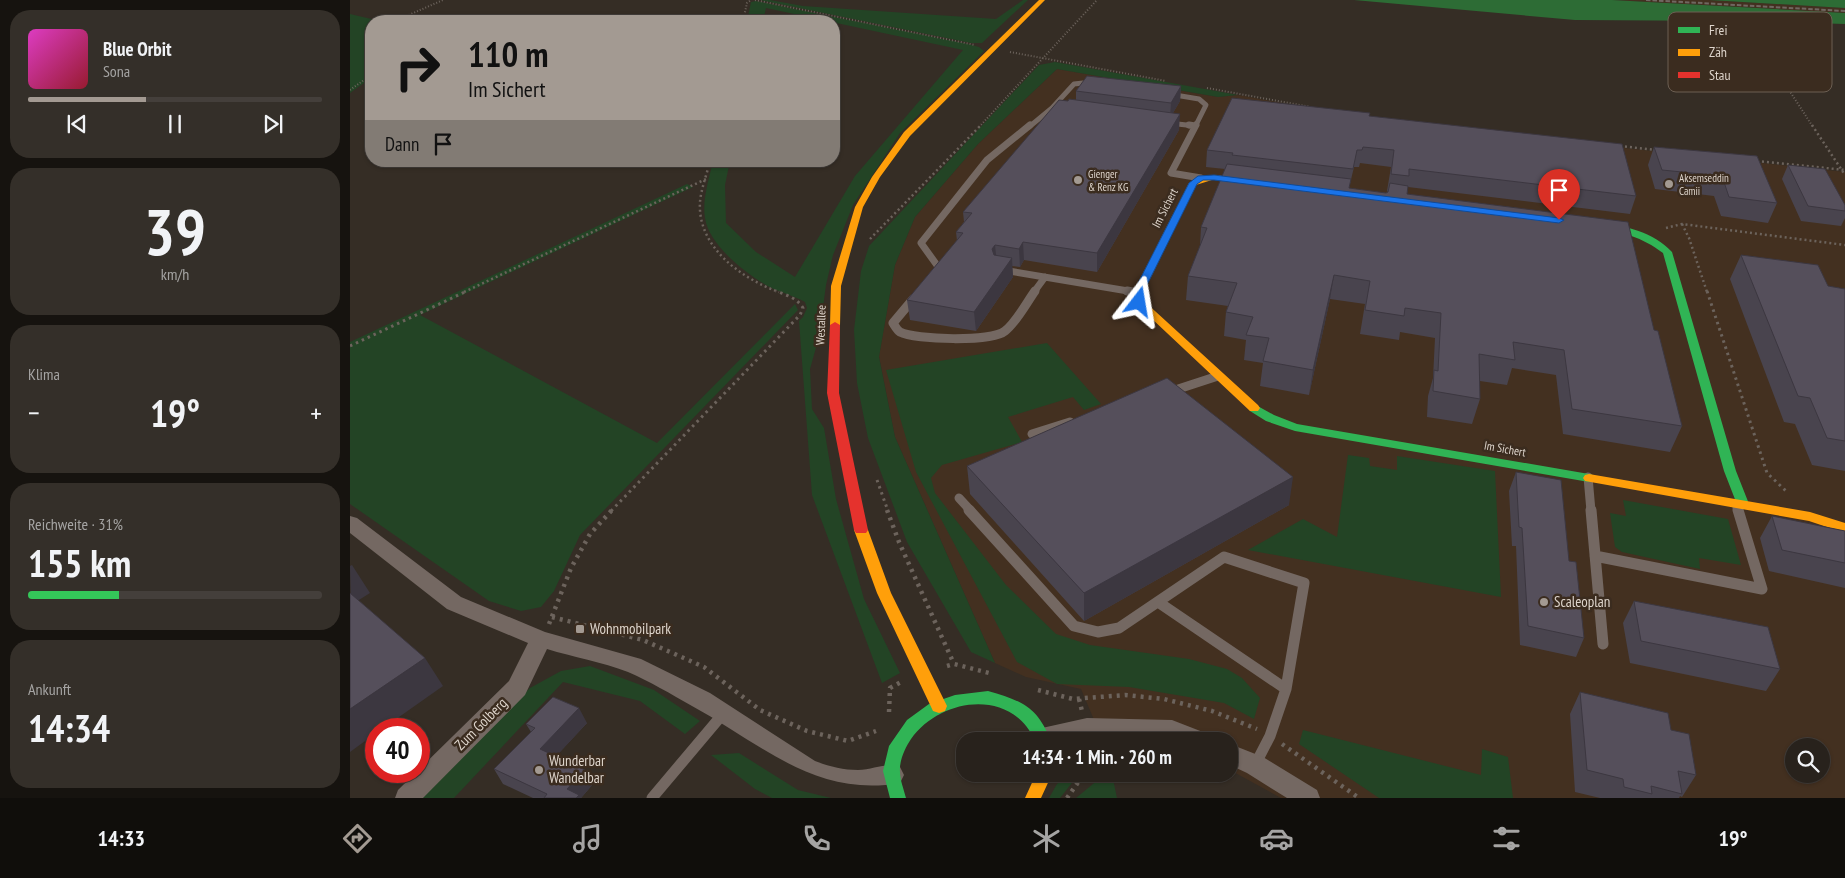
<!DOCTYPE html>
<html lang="de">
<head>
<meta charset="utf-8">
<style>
	:root { --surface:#28221c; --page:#342f29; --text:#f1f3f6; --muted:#a5a4a3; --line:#443f3b; --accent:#a39a92 }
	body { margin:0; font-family:"PT Sans Narrow",sans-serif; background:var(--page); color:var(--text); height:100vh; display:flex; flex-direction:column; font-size:19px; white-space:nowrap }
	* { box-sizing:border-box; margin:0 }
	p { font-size:16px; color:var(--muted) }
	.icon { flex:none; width:28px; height:28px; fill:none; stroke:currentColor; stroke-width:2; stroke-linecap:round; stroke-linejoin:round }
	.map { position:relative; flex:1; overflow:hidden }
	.sheet { display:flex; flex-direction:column; gap:10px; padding:10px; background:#16130f; width:350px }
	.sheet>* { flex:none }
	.top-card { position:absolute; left:15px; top:15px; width:475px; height:152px; border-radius:20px; box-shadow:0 1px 4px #0004,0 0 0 1px var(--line); background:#a39a92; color:#111; overflow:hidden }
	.controls { position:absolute; left:1435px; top:738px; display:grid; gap:10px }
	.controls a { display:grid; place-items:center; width:45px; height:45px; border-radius:50%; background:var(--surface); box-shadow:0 1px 4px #0004,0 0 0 1px var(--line); font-size:25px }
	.speed { position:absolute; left:15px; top:718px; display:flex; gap:10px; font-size:25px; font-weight:700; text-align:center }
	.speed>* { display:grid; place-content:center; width:65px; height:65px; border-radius:50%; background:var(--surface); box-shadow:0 1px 4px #0004,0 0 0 1px var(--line); line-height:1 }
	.speed .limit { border:8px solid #d22; background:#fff; color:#111 }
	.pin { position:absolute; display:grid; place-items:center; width:42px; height:42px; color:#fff; margin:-51px -21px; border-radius:50% 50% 50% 0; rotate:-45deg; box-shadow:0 0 5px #0007 }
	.pin .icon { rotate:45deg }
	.me { position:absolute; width:55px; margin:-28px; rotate:14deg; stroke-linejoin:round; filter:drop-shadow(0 0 4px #0008) }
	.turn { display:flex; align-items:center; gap:18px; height:105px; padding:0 20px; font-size:22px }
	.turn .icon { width:65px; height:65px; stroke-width:2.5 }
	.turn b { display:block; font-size:35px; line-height:42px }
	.then { display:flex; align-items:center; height:48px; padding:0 20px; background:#0003; gap:10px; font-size:19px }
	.big { font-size:38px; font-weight:800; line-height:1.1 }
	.sheet .tile { flex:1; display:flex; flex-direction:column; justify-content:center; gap:8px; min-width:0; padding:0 18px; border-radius:20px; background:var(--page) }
	.sheet .dial { align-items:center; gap:0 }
	.dial b { font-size:65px; line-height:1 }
	.song { display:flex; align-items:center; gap:15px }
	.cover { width:60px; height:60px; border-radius:8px; background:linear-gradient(135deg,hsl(310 70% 55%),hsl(350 70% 35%)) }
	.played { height:5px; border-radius:2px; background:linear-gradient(90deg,var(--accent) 40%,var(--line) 40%) }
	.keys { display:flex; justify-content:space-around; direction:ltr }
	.heat { display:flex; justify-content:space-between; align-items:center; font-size:28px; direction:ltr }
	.charge { height:8px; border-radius:4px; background:linear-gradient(90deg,#34c759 31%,var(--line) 0) }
	.trip { position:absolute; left:606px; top:732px; width:282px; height:50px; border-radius:20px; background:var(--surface); box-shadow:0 1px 4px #0004,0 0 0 1px var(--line); font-weight:800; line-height:50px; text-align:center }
	.dock { display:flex; height:80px; justify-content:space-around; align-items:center; background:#100e0b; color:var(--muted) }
	.dock .icon { width:35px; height:35px }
	.dock .selected { color:var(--accent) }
	.dock b { font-size:22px; color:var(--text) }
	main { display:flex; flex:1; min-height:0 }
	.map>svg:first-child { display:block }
	.built { fill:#433020; fill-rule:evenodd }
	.green { fill:#234425 }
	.forest { fill:#2d6c35 }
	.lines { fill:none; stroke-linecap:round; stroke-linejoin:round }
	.path-far3 { stroke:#6c635c; stroke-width:2; stroke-dasharray:1 2; stroke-linecap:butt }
	.path-far2 { stroke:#6c635c; stroke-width:2.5; stroke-dasharray:2 3; stroke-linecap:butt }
	.path-far1 { stroke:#6c635c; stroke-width:3; stroke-dasharray:2.5 4; stroke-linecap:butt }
	.path { stroke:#6c635c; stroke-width:4.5; stroke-dasharray:3 5; stroke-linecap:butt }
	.lane-far3 { stroke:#746862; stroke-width:5 }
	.lane-far2 { stroke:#746862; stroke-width:7 }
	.lane-far1 { stroke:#746862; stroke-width:9 }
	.lane { stroke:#746862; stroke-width:11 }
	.street { fill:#746862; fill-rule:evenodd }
	.fast { fill:#30b455; fill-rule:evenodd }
	.slow { fill:#ff9f0a; fill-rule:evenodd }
	.jam { fill:#e5322d; fill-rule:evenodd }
	.rail { stroke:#706761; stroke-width:2; stroke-dasharray:4.5 2; stroke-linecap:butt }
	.wall { fill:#49444e; fill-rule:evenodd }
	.shaded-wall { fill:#3c3740 }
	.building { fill:#554f5b; stroke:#3c3740 }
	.route { fill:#1a73e8; stroke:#114b97 }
	.poi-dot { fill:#a39a92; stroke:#3b2c1f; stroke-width:2 }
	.labels { text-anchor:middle; stroke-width:5; stroke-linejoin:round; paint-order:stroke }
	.far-poi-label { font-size:11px; fill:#ded5cc; stroke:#3b2c1f; text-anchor:start }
	.street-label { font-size:12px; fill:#ded5cc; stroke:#3b2c1f }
	.near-poi-label { font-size:15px; fill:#ded5cc; stroke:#3b2c1f; text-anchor:start }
	.near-street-label { font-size:15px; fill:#ded5cc; stroke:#3b2c1f }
	.key { fill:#3b2c1f; stroke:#6c5f53; stroke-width:1 }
	.key-label { font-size:14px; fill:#ded5cc }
</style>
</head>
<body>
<main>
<section class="sheet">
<div class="tile">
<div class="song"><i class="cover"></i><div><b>Blue Orbit</b><p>Sona</p></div></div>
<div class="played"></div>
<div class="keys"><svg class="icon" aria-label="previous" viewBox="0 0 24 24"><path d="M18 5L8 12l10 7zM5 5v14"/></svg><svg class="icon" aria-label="pause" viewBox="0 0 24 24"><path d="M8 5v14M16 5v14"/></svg><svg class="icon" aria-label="next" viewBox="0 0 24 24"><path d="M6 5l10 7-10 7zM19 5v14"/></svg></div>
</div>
<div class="tile dial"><b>39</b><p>km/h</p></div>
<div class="tile"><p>Klima</p>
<div class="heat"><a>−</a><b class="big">19°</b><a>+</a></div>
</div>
<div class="tile"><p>Reichweite · 31%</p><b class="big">155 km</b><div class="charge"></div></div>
<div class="tile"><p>Ankunft</p><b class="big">14:34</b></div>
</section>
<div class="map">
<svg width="1495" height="798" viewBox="0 0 1495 798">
	<rect width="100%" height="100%" fill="#352d25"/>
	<path class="built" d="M1262,0H1359L1495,8V13Z
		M707,69L868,97L888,95L1036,122L1495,172V798H931L880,770V741H753L731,689L676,677L645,663L545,437L529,356L545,265L565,217L628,144ZM1444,746H1471V774H1444Z"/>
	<path class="green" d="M410,0H420L453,6L646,19L673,0H678L632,43H621Z
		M406,1L618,44L629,47L634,51L550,133L503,205L483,255L476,285L469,337L460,369L462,409L474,428L486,499L514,599L550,673L532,683L462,495L449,321L453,317L457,308L455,302C443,295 428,292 416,285C394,272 359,245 355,218C352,200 359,179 363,161H380L375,185L376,223L406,252L445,277L505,176L613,50L416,8L413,21H397L401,2Z
		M0,14L30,21H21V78L0,93Z
		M705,62L888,95L868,97L707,69L628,144L565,217L545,265L529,357L545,437L645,663L621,652L557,542L518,438L507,383L504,330L511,271L519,246L689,65Z
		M337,184L343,187L70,315L307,443L445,304L448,310L230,535L204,591L191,607L171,611L139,601L0,504V342Z
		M697,343L751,404L734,410L723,397L658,417L672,442L592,465L581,478L585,493L656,585L706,634L740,645L839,659L877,669L892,678L910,698L904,719L874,703L779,687L707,684L667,662L566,472L536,370Z
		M998,455L1019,458L1020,466L1047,470V456L1145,471L1151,597L898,550L953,519L987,537Z
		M1273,500L1378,519L1391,565L1349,558L1350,569L1272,552L1265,547L1260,513L1276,516Z
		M240,666L304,690L350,721L335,734L290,701L213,682L104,798H68L180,688L211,671Z
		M953,730L1131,775L1132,749L1158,757L1163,798H1029L949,744Z
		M389,753L448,790L481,798H422L405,789L361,755Z
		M720,774H729L710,798H699L707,784Z
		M755,774H762L767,798H726Z"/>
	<path class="forest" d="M1004,0H1262L1495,13V24L1390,21L1225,20Z
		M1359,0H1495V8Z"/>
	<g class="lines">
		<path class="path-far3" d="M405,0L625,45
			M45,21L93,0
			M393,21L397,3L401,0
			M1395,22L1463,127
			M660,52L816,81
			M857,88L961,107
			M0,90L21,75
			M629,127L747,0"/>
		<path class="path-far2" d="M1462,125L1495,175
			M1270,146L1306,150
			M360,161C357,174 351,189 350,202C347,247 392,279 429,292
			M1407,161L1495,170
			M1332,224L1339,238L1357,292
			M1316,228L1332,224L1495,245
			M520,239L631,125
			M114,292L356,179"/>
		<path class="path-far1" d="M1357,291L1417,473L1436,491
			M0,346L117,291
			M527,480L538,511
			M261,511L450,315L453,308C447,298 436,295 426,291"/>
		<path class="path" d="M537,510L549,542L604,664
			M202,617L293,640L354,667L410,710L457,731L498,741L526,731
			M199,624L221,568L240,534L262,510
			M597,666L604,664L639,673
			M688,690L723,699L775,695L814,699L862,711L907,729
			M729,699L732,711
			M539,712L540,688L551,682
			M932,744L1009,798
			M717,798L729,781L739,774"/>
		<path class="lane-far3" d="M819,94L849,99L856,105L845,127
			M819,123L845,126
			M679,127L702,108L724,84L742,82"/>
		<path class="lane-far2" d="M839,125L845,126
			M846,125L821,173L851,178
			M653,270L784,292
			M586,272L589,268L571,243L637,160L680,125
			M684,292L695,277"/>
		<path class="lane-far1" d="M777,291L788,293
			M564,298L543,323C545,326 547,330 550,332C565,340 642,342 655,331C666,323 677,302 685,291
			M819,392L868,376
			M682,434L720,422
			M1238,477L1241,511
			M609,498L621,511
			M1386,503L1388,511"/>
		<path class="lane" d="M619,510L724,626L748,632L769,628L874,557L954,583L936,689L920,736L905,765
			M1241,510L1253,644
			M1245,556L1412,589L1388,510
			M808,602L936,689
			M302,798L372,715"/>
		<path class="street" d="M0,516L7,518L111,597L195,632L291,659L360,693L465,761C478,766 493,770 508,770C523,770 536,762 550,767L554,775L550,783C465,798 410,743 342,706C321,694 299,681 278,672C252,662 223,657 197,649L175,695L73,798H45L48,790L159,681L178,643L97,609L0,533Z
			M737,718L822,720L858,734L862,741L737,738L721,741H681L679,737L683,730Z
			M880,744L913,757L967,790L970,798H937L897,773L880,765Z"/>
		<path class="fast" d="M1250,222C1275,226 1304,232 1322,252L1386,471L1399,504L1398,507H1388L1374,471L1313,253C1292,237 1272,232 1247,227V223Z
			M904,404L924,415L947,424L1239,474L1243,475L1245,478L1243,481L1239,482L945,431L916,421L900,411L898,408L900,405Z
			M638,691C672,701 687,706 701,741H685C662,688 591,697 561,739C555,748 549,761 550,772C550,780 554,790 556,798H540L533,771L539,746L557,720L579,704L605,695Z"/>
		<path class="slow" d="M689,0H695L560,136L530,177L513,207L491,286L490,325L489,327H481L480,325L481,286L505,207L522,177L554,132Z
			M865,175L904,180L908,182L904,184L865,179L846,185L793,293L794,301L908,405L910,408L908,411H900L784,302L783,293L839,183Z
			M1239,474L1460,512L1495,523V533L1459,521L1235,481L1233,478L1235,475Z
			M511,525L516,527L518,530L541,593L597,706L595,711L589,713L583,711L527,593L504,530L506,527Z
			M686,774H702L691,798H675Z"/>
		<path class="jam" d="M485,322L490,325L489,393L518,530L516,533H506L504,530L477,393L480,325Z"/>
		<path class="rail" d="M1296,0L1495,11"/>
	</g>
	<path class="wall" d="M831,86L830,101L823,113L829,130L747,272L674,260L670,267L662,266L663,277L626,331L560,320L557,300L607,241L606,232L614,222L613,212L718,101L726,100V91Z
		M1019,116L1286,196L1280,214L1058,187L1057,194L1304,330L1332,426L1320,452L1213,434L1206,375L1162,368L1157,385L1130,381V399L1122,424L1077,417L1078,396L1083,378L1085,338L1050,332L1049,340L1010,334L1015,304L980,299L959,395L910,386L913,363L894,360L896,340L874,336L876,312L878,306L836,300L838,276L850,246L851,227L875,169L856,167L857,150ZM1010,163L1041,167L1037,191L1038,192L1036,193L999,188L1004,167H1009Z
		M1304,147L1407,156L1427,203L1418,223L1371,216L1364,196L1305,189L1298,165Z
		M1438,165L1495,211V218L1491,226L1451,221L1432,179Z
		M1391,255L1478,286L1495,289V471L1462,465L1445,424L1434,422L1380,279Z
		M617,466L939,505L734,621L620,494Z
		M1166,472L1219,561L1234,638L1226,657L1170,645L1166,546H1162L1159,491Z
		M1422,516L1495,531V588L1419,571L1410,538Z
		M1284,601L1430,669L1416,691L1280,663L1273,623Z
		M1230,692L1321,730L1346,775L1332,797L1330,796L1329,798H1250L1225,792L1220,714Z
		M237,723L206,756L235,770L243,784L231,798H183L153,784L144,769L181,732L176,724Z"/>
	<path class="shaded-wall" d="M831,86L830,101L820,118L821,103Z
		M830,114L829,130L747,272V253Z
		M673,242L674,260L670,267L669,249Z
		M645,245L647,264L642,249Z
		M662,258L663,277L626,331L624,312Z
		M984,275L980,299L959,395L963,370Z
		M943,477L939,505L734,621V593Z
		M2,565L20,593L1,605L0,566Z
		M75,658L93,686L32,729H26V733L0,752V709Z
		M229,708L237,723L199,764L190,749Z
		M235,770L243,784L231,798H222L217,789Z"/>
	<path class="building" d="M737,76L831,86L821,103L726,91Z
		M882,98L1020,113L1019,116L1272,144L1286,196L1059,169V176L1041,174L1044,150L1013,147L1012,150H1007L1003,169L882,155L883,153L857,150Z
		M719,99L830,114L747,253L673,242L669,249L645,245L642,249L644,255L662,258L624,312L557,300L613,233L606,232L622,213L613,212L709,100L718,101Z
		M1304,147L1407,156L1427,203L1379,197L1372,176L1312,170Z
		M877,164L1001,179L999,188L1036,193L1038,192L1040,183L1058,186L1057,194L1278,222L1304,330L1308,331L1332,426L1222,409L1214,350L1163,342L1165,360L1129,354L1130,399L1083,391L1084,370L1088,371L1091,313L1055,308L1054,316L1015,310L1020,281L984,275L963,370L913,361L919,338L896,335L903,317L876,312L887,283L838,276L857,228L851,227Z
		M1438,165L1475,169L1495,205V211L1458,206Z
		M1391,255L1468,265L1478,286L1495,289V441L1477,438L1460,398L1448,396Z
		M817,378L943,477L734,593L617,466Z
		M1166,472L1211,480L1219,561L1226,562L1234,638L1178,626L1172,528L1169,527Z
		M1422,516L1495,531V563L1432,550Z
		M0,593L75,658L0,709Z
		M1284,601L1418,627L1430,669L1291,641Z
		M1230,692L1318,713L1321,730L1339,734L1346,775L1328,771L1332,794L1301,786L1302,794L1274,787L1273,779L1237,770Z
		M203,697L229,708L190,749L235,770L217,789L229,795L226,798H194L197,794L144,769L185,728L176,724Z"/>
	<path class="route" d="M864,175L1209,218L1214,220L1209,223L864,180H853L847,184L793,293L794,302L789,305L786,304L783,293L839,183L848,176Z"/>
	<g class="poi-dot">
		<circle cx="728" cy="180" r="5"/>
		<circle cx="1319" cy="184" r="5"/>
		<circle cx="1194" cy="602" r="5"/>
		<rect x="225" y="624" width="10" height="10" rx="2.5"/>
		<circle cx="189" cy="770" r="5"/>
	</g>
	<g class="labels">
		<g class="far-poi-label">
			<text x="738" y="178">Gienger<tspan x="738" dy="13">&amp; Renz KG</tspan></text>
			<text x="1329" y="182">Aksemseddin<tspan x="1329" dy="13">Camii</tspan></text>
		</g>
		<g class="street-label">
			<text transform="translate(815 208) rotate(-63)" y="4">Im Sichert</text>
			<text transform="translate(471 325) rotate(-88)" y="4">Westallee</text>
			<text transform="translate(1155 449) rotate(10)" y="4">Im Sichert</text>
		</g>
		<g class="near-poi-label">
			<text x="1204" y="607">Scaleoplan</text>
			<text x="240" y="634">Wohnmobilpark</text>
			<text x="199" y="766">Wunderbar<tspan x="199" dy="17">Wandelbar</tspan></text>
		</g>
		<g class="near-street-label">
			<text transform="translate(131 724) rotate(-45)" y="5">Zum Golberg</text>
		</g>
	</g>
	<rect x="1318" y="12" width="164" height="80" rx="8" class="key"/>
	<rect x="1328" y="27" width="22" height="6" fill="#30b455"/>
	<rect x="1328" y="49" width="22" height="7" fill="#ff9f0a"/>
	<rect x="1328" y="72" width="22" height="6" fill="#e5322d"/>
	<g class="key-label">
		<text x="1359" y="35">Frei</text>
		<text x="1359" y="57">Zäh</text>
		<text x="1359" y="80">Stau</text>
	</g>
</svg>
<div class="controls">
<a><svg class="icon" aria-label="search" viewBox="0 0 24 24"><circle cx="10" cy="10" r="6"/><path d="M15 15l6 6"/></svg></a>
</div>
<div class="speed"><div class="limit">40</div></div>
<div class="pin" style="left:1209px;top:220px;background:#d93025"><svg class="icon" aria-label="arrive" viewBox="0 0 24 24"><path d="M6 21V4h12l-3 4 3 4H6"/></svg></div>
<svg class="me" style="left:789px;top:302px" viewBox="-20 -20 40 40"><path d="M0-17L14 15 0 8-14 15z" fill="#1a73e8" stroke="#fff" stroke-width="4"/></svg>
<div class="trip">14:34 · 1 Min. · 260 m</div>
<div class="top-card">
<div class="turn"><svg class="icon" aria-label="right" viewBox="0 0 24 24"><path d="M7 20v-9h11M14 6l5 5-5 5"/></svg><div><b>110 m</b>Im Sichert</div></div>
<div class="then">Dann<svg class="icon" aria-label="arrive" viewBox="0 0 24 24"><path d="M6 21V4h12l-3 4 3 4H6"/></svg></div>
</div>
</div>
</main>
<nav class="dock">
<b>14:33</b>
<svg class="icon selected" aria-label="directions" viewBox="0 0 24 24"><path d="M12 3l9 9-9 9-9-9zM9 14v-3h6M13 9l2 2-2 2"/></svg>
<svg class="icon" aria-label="music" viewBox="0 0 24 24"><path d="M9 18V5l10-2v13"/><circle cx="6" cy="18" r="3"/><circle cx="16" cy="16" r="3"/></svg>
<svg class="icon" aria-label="phone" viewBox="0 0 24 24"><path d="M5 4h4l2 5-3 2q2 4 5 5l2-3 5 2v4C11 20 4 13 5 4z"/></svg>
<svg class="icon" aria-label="climate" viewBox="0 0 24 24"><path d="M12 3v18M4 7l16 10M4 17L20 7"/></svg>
<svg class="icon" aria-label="car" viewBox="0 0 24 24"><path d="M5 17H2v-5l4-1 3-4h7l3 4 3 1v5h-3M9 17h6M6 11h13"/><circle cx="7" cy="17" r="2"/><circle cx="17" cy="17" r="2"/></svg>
<svg class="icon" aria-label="filters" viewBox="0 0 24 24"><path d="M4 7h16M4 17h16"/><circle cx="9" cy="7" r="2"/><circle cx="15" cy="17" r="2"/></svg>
<b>19°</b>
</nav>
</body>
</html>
